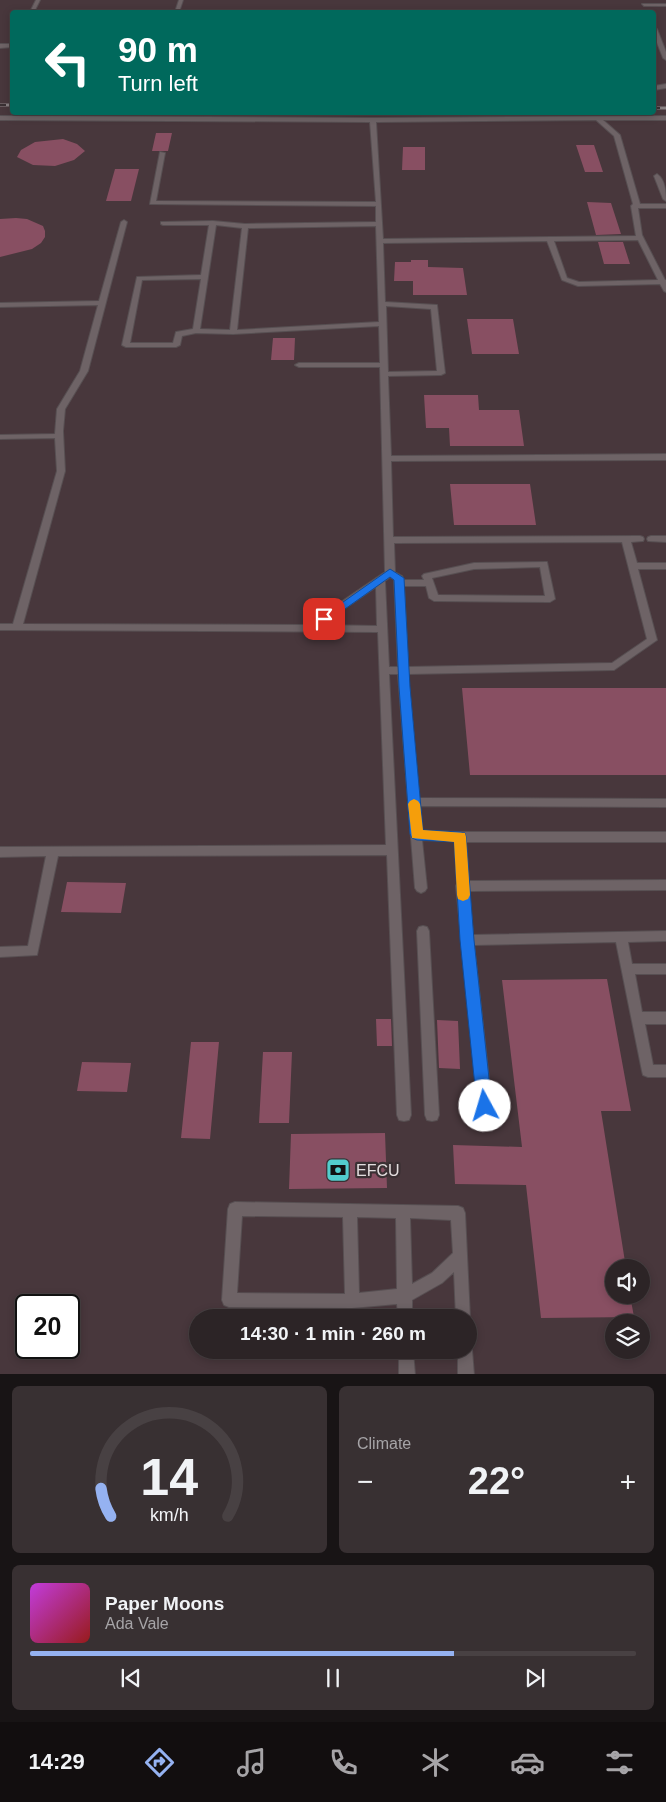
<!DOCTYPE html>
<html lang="en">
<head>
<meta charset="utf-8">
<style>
	:root { --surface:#2c2426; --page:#383032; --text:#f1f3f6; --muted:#a6a4a7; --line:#484143; --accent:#95b2f1 }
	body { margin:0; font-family:Arial,sans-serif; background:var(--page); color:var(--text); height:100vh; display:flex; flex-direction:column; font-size:19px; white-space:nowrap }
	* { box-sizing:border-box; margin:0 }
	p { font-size:16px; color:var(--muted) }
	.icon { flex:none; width:28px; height:28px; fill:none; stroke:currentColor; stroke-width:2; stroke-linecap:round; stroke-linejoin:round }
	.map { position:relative; height:1374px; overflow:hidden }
	.drawer { display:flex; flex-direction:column; gap:12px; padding:12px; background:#181415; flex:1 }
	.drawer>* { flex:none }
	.banner { position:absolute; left:10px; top:10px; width:646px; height:105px; border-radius:5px; box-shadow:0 2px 8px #0003,0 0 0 1px var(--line); background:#00695c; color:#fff; overflow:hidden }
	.controls { position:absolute; left:605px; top:1259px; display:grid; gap:10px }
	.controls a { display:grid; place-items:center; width:45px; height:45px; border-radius:50%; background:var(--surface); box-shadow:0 2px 8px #0003,0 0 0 1px var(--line); font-size:25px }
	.speed { position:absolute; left:15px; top:1294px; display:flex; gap:10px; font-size:25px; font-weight:700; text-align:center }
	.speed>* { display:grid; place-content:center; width:65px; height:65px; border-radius:50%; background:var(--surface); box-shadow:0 2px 8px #0003,0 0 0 1px var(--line); line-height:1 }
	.speed .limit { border:2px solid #111; border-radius:8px; background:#fff; color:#111 }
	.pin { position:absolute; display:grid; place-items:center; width:42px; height:42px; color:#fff; margin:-21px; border-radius:10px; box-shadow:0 2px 8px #0006 }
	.me { position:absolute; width:55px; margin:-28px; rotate:354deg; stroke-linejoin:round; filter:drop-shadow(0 0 4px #0008) }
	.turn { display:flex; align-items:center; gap:18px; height:105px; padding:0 25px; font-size:22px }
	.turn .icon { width:65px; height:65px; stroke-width:2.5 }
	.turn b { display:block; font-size:35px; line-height:42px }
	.big { font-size:38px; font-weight:800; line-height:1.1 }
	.drawer .widget { flex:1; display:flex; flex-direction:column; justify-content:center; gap:8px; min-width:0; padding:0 18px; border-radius:8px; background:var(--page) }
	.drawer .dial { align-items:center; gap:0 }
	.dial svg { height:130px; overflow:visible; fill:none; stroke:var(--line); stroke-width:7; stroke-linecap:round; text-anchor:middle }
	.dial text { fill:var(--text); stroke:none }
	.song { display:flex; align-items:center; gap:15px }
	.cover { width:60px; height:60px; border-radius:8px; background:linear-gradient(135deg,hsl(290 70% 55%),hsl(0 70% 35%)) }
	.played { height:5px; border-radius:2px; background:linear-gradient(90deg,var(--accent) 70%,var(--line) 70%) }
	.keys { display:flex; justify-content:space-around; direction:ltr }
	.heat { display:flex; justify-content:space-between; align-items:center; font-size:28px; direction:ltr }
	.drawer .tiles { flex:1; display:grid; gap:12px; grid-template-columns:1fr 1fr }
	.widget:last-child { grid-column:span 2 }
	.trip { position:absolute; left:189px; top:1309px; width:288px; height:50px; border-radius:25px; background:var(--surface); box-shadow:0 2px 8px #0003,0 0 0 1px var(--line); font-weight:800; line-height:50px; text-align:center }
	.tab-bar { display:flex; height:80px; justify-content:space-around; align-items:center; background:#120e0f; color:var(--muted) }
	.tab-bar .icon { width:35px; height:35px }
	.tab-bar .active { color:var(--accent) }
	.tab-bar b { font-size:22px; color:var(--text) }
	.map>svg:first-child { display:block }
	.built { fill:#48373c; fill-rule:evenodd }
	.building { fill:#884f62 }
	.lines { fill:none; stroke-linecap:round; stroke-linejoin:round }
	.lane-casing { stroke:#574f52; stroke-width:2 }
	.lane { fill:#6e6366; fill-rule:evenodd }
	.rail-casing { stroke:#8a8284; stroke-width:3 }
	.rail { stroke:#3a3033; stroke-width:2; stroke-dasharray:6; stroke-linecap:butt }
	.route { fill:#1a73e8; stroke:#114b97 }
	.slow { fill:#f59e0b }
	.labels { text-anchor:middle; stroke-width:4.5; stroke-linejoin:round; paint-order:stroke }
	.near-poi-label { font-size:16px; fill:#e3ddde; stroke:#3a3033; text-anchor:start }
</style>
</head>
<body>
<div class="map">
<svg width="666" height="1375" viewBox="0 0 666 1375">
	<rect width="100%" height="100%" fill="#3a3033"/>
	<path class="built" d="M0,0H666V1374L0,1375ZM12,12H654V112H12ZM614,1268H641V1295H614ZM26,1305H69V1348H26ZM198,1318H468V1350H198ZM614,1322H641V1350H614Z"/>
	<path class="building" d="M156,133H172L168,151H152Z
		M63,139L77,144L85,151L74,160L55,166L33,165L17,157L21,150L35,142Z
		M576,145H594L603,172H585Z
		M403,147H425V170H402Z
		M115,169H139L131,201H106Z
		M587,202L611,203L621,234L596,235Z
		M16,218L27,219L43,226L45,231V237L41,243L32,249L0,257V219Z
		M598,242H623L630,264H604Z
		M411,260H428V267L463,268L467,295H413V281H394L395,262H411Z
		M467,319H513L519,354H472Z
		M273,338H295L294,360H271Z
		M424,395H478L479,410H519L524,446H450L449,428H426Z
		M450,484H530L536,525H454Z
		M462,688H666V775H470Z
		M67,882L126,883L121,913L61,912Z
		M607,979L631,1111H601L626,1268H614V1295H630L634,1317L541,1318L526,1185L455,1184L453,1145L522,1147L502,980Z
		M376,1019H391L392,1046H377Z
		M437,1020L458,1021L460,1069L439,1068Z
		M191,1042H219L210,1139L181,1138Z
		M263,1052H292L289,1123H259Z
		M82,1062L131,1063L127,1092L77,1091Z
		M385,1133L387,1188L289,1189L291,1134Z"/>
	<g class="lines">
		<g class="lane-casing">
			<path id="lane" d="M36,0H40L34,12H30Z
				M179,0H183L179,12H175Z
				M642,4H666V6H644Z
				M654,27L657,29L666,52V60L663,58L654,35Z
				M0,44H12V47L0,48Z
				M666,84V88L654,90V86Z
				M0,116L373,118L666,116V120H603L620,135L640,204H666V208H638L642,235L665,280H666V292L664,291L660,284L578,286L562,280L547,241L383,243L385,302L437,305L445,373L441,375L388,376L391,456L666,454V460L391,461L393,537L640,536L643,537L644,539L643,541L631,542L637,563H666V569H638L657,640L614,670L408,674L419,798L666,799V807L420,806L422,831L460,832H666V842H466L469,881L666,880V890L469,891L473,935L666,931V941L628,942L632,964H666V974H635L642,1012H666V1024H645L653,1065H666V1077H648L643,1075L642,1071L616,942L474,945L492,1106L490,1110L485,1112L480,1110L478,1106L456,886L457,884L455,841L422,840L427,888L425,891L421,893L417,891L415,888L398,674H389L411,1115L409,1120L404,1121L399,1120L397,1115L387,855L58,856L37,955L0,957V947L28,946L46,856L0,857V847L386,845L378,632L0,630V624H13L57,471L55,438L0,439V435L55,434L57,409L80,371L98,305L0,307V303L99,301L121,222L124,220L127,222L88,371L65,409L63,431L65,471L23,624L307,625L385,572L380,367H299L295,365L299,363H380L379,326L233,334L196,333L182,336L180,345L176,347H126L122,345L137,277L201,275L209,225H163L161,224V222L213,221L245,224L376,222V206L150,204L160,152L165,153L156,201L376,202L370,122L0,120ZM596,120L614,136L633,204L631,206L636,236L383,239L376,122ZM216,225L242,228L230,330L200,329ZM376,226L379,322L237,330L248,228ZM638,240L658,280L579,282L567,278L554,241ZM201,279L193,329L176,332L173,343H130L142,280ZM386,306L431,309L437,371L388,372ZM622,542L647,639L612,663L408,667L404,586H426L429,598L434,601L550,602L555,599L547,562L474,563L424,574L422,576L424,580H404L402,576L395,572L394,543ZM540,567L545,596L438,595L432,578L474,569ZM390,577L394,579L398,667H389L385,581ZM376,587L377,626L321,625Z
				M657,174C665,179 666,192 666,201L663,199L654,176Z
				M651,536H666V542L648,541L647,539L648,537Z
				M423,926L427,927L429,931L439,1115L437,1120L432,1121L427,1120L425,1115L417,931L419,927Z
				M235,1202L458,1206L463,1208L465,1213L470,1318L468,1323V1318H456L454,1272L442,1283L412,1300V1318H398L397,1304L352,1308L229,1307L224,1305L222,1300L228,1209L230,1204ZM242,1216L343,1217L345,1294L237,1293ZM357,1217L396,1218L397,1289L359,1293ZM410,1218L451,1220L453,1253L432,1273L412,1284Z
				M468,1344L470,1345L472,1350L474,1375H458V1350H468Z
				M399,1350H413L415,1375H399Z"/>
		</g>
		<use href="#lane" class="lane"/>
		<g class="rail-casing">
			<path id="rail" d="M0,105H12
				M654,108H666"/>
		</g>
		<use href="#rail" class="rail"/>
	</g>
	<path class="route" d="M390,569L404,578L410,687L423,830L460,832L465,833L466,837L474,940L492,1106L490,1111L485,1113L480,1111L477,1106L460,940L454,842L417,840L412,838L410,834L399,687L394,580L390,577L328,621L324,622L319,619Z"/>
	<path class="slow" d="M414,799L418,801L420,804L423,830L465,833L466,837L470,895L468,899L463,901L458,899L457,895L454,842L412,838L408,804L410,801Z"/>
	<defs>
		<g id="bank-square" transform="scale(1.25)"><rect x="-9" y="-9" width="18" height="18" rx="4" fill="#52cdcd" stroke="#3a3033"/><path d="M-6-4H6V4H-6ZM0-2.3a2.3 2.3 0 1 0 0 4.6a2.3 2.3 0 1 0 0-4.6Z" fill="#111"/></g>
	</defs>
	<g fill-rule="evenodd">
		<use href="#bank-square" x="338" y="1170"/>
	</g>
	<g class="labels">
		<g class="near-poi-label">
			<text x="356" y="1176">EFCU</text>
		</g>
	</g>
</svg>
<div class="controls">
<a><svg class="icon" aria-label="sound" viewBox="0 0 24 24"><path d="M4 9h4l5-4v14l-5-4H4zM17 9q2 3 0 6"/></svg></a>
<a><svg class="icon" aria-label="layers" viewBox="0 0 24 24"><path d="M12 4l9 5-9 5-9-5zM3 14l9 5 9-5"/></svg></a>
</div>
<div class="speed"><div class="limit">20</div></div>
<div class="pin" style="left:324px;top:619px;background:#d93025"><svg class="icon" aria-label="arrive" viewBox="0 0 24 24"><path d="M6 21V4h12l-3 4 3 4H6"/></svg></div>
<svg class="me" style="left:485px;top:1106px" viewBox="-20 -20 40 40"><circle r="19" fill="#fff"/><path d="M0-13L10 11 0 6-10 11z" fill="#1a73e8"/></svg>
<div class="trip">14:30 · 1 min · 260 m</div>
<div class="banner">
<div class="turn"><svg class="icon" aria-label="left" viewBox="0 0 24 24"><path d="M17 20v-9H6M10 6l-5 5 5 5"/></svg><div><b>90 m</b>Turn left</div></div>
</div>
</div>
<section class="drawer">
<div class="tiles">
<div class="widget dial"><svg viewBox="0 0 100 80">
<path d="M14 69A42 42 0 1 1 86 69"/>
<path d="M14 69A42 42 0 0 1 8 52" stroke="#95b2f1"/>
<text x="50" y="56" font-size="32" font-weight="700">14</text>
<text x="50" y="72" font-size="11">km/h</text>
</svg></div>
<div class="widget"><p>Climate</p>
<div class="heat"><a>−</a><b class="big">22°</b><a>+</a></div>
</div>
<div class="widget">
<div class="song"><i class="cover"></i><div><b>Paper Moons</b><p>Ada Vale</p></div></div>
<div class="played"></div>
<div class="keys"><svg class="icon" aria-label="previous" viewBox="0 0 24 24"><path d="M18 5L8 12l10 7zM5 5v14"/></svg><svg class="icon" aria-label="pause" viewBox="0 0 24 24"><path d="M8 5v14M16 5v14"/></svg><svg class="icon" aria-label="next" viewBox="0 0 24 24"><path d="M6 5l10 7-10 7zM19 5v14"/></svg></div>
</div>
</div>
</section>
<nav class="tab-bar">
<b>14:29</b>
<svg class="icon active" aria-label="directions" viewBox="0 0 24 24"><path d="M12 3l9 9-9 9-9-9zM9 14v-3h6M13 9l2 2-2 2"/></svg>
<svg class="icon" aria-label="music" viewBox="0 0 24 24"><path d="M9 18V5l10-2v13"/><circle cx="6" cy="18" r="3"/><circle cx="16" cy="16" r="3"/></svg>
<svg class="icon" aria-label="phone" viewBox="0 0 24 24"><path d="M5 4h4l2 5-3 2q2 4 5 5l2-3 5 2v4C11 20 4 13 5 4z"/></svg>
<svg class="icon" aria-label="climate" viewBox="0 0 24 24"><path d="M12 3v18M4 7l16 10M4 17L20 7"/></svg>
<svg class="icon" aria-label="car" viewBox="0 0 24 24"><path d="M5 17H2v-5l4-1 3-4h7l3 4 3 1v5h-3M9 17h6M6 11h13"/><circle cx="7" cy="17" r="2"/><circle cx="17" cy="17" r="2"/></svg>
<svg class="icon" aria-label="filters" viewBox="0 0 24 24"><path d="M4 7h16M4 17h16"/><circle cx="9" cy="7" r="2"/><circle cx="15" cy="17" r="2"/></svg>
</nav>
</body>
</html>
